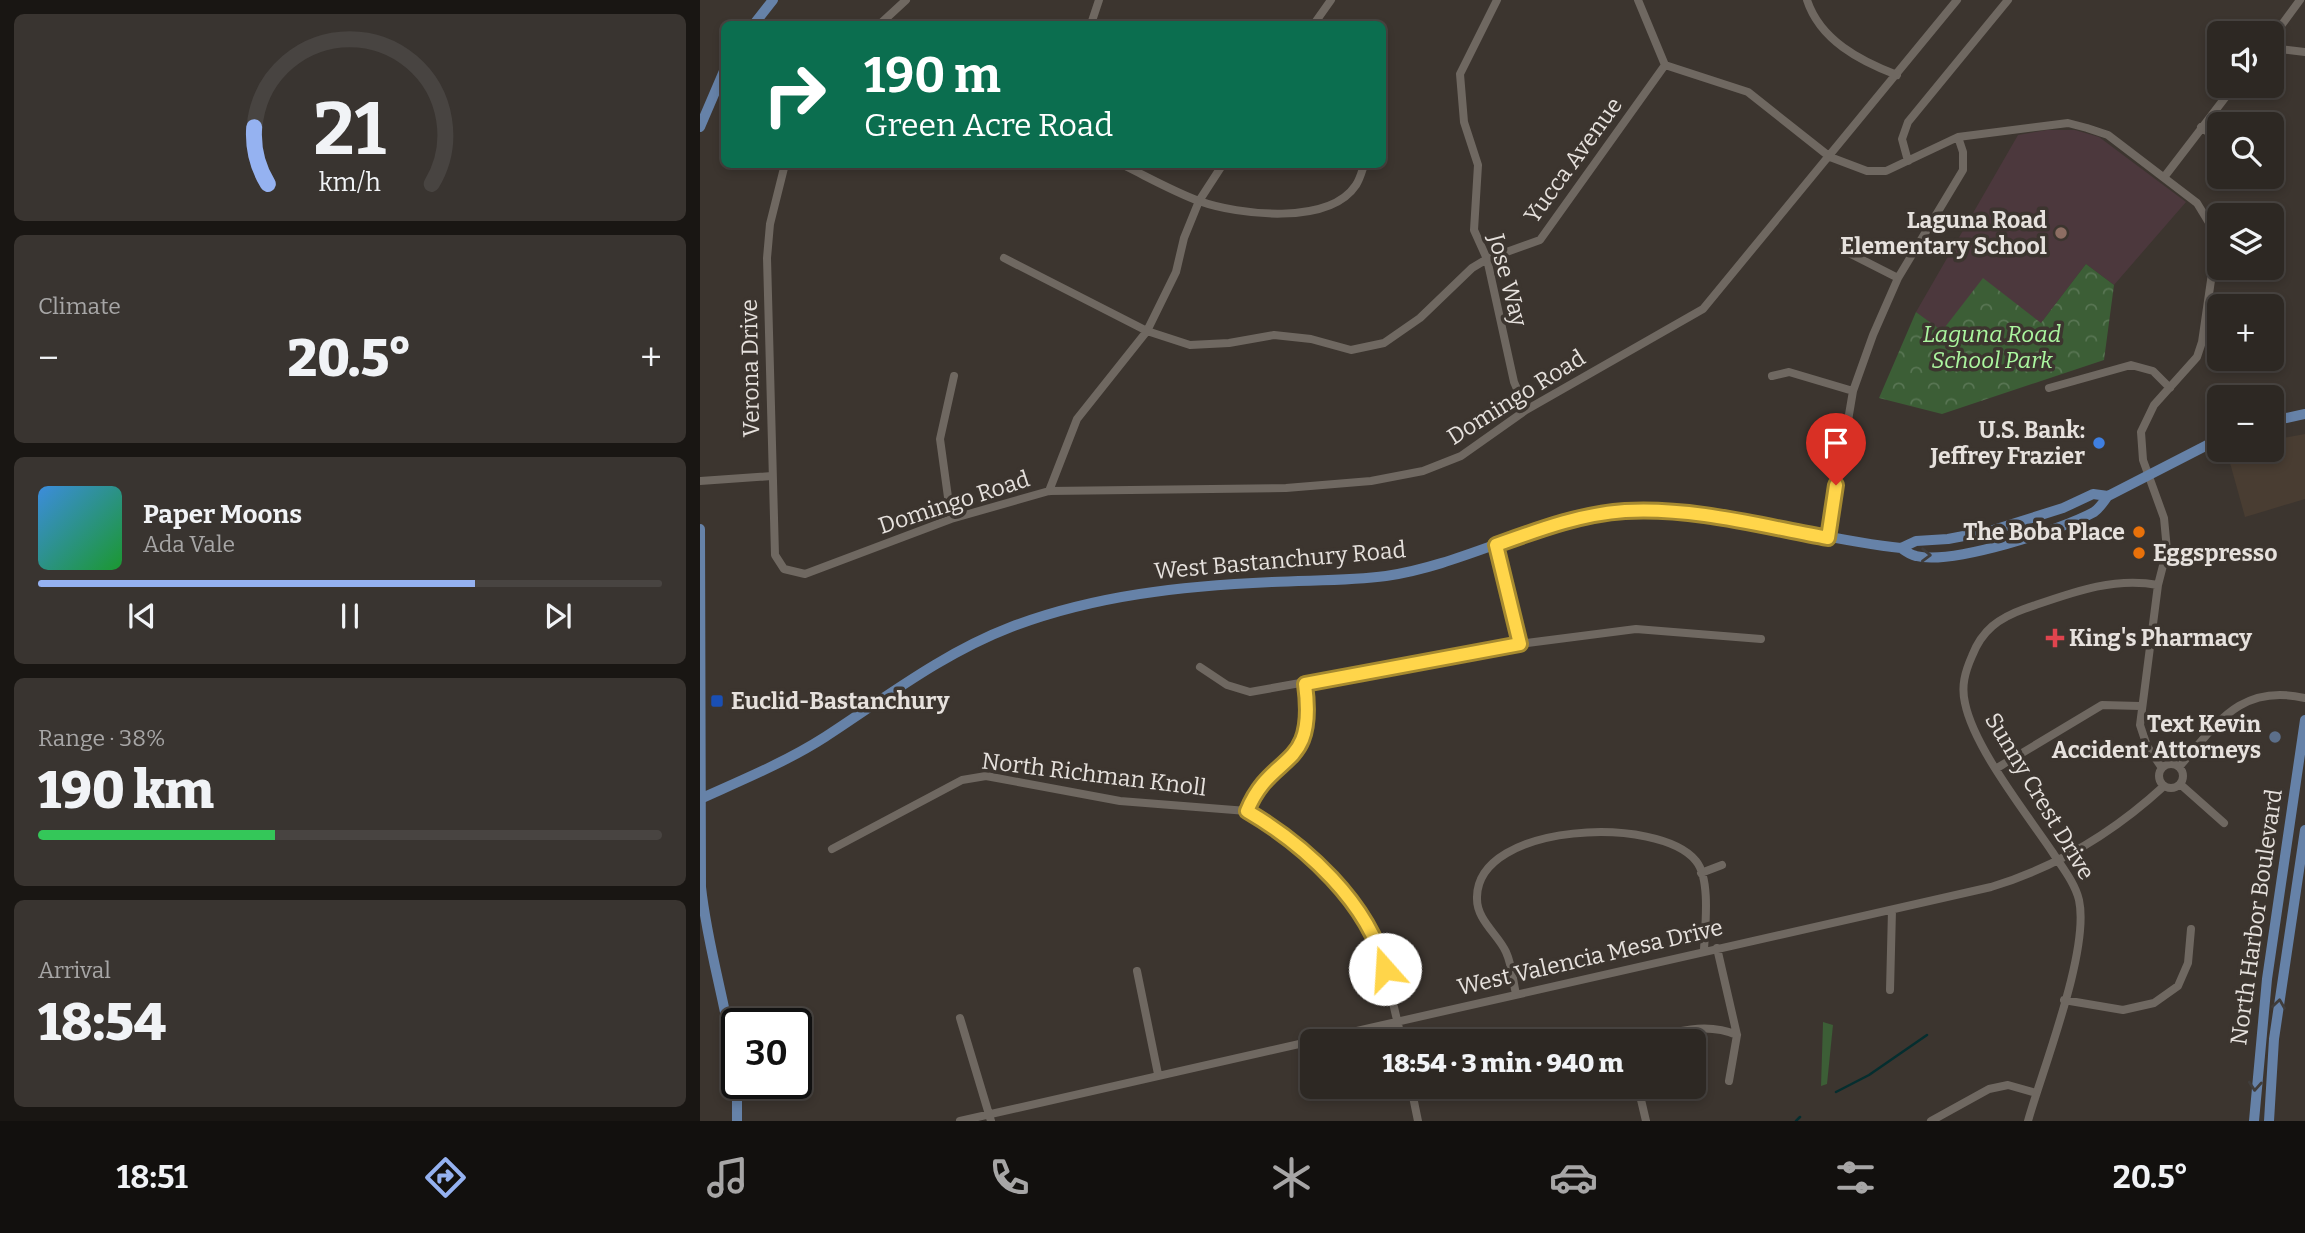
<!DOCTYPE html>
<html lang="en">
<head>
<meta charset="utf-8">
<style>
	:root { --surface:#2d2823; --page:#393430; --text:#f1f3f6; --muted:#a7a6a6; --line:#484441; --accent:#95b2f1 }
	body { margin:0; font-family:Bitter,serif; background:var(--page); color:var(--text); height:100vh; display:flex; flex-direction:column; font-size:26px; white-space:nowrap }
	* { box-sizing:border-box; margin:0 }
	p { font-size:23px; color:var(--muted) }
	.icon { flex:none; width:38px; height:38px; fill:none; stroke:currentColor; stroke-width:2; stroke-linecap:round; stroke-linejoin:round }
	.map { position:relative; flex:1; overflow:hidden }
	.details { display:flex; flex-direction:column; gap:14px; padding:14px; background:#191613; width:700px }
	.details>* { flex:none }
	.top-card { position:absolute; left:21px; top:21px; width:665px; height:147px; border-radius:10px; box-shadow:0 4px 10px #0003,0 0 0 2px var(--line); background:#0b6e4f; color:#fff; overflow:hidden }
	.tools { position:absolute; left:1507px; top:21px; display:grid; gap:14px }
	.tools a { display:grid; place-items:center; width:77px; height:77px; border-radius:10px; background:var(--surface); box-shadow:0 4px 10px #0003,0 0 0 2px var(--line); font-size:35px }
	.speed { position:absolute; left:21px; top:1008px; display:flex; gap:14px; font-size:35px; font-weight:700; text-align:center }
	.speed>* { display:grid; place-content:center; width:91px; height:91px; border-radius:50%; background:var(--surface); box-shadow:0 4px 10px #0003,0 0 0 2px var(--line); line-height:1 }
	.speed .limit { border:4px solid #111; border-radius:10px; background:#fff; color:#111 }
	.pin { position:absolute; display:grid; place-items:center; width:60px; height:60px; color:#fff; margin:-72px -30px; border-radius:50% 50% 50% 0; rotate:-45deg; box-shadow:0 0 7px #0007 }
	.pin .icon { rotate:45deg }
	.me { position:absolute; width:77px; margin:-38px; rotate:341deg; stroke-linejoin:round; filter:drop-shadow(0 0 5px #0008) }
	.turn { display:flex; align-items:center; gap:24px; height:147px; padding:0 28px; font-size:32px }
	.turn .icon { width:91px; height:91px; stroke-width:2.5 }
	.turn b { display:block; font-size:49px; line-height:60px }
	.big { font-size:52px; font-weight:800; line-height:1.1 }
	.details .widget { flex:1; display:flex; flex-direction:column; justify-content:center; gap:10px; min-width:0; padding:0 24px; border-radius:10px; background:var(--page) }
	.details .dial { align-items:center; gap:0 }
	.dial svg { height:182px; overflow:visible; fill:none; stroke:var(--line); stroke-width:7; stroke-linecap:round; text-anchor:middle }
	.dial text { fill:var(--text); stroke:none }
	.song { display:flex; align-items:center; gap:21px }
	.cover { width:84px; height:84px; border-radius:10px; background:linear-gradient(135deg,hsl(210 70% 55%),hsl(130 70% 35%)) }
	.played { height:7px; border-radius:4px; background:linear-gradient(90deg,var(--accent) 70%,var(--line) 70%) }
	.keys { display:flex; justify-content:space-around; direction:ltr }
	.heat { display:flex; justify-content:space-between; align-items:center; font-size:38px; direction:ltr }
	.charge { height:10px; border-radius:5px; background:linear-gradient(90deg,#34c759 38%,var(--line) 0) }
	.trip { position:absolute; left:600px; top:1029px; width:406px; height:70px; border-radius:10px; background:var(--surface); box-shadow:0 4px 10px #0003,0 0 0 2px var(--line); font-weight:800; line-height:70px; text-align:center }
	.dock { display:flex; height:112px; justify-content:space-around; align-items:center; background:#12100e; color:var(--muted) }
	.dock .icon { width:49px; height:49px }
	.dock .selected { color:var(--accent) }
	.dock b { font-size:32px; color:var(--text) }
	main { display:flex; flex:1; min-height:0 }
	.map>svg:first-child { display:block }
	.built { fill:#493d32 }
	.education { fill:#4c383d }
	.park { fill:url(#park-crowns) }
	.garden { fill:#3c5e36 }
	.lines { fill:none; stroke-linecap:round; stroke-linejoin:round }
	.stream { stroke:#052e2f; stroke-width:2.5 }
	.minor { stroke:#6f6861; stroke-width:8 }
	.major { stroke:#6682a8; stroke-width:10 }
	.oneway { stroke:#403d3b }
	.route-casing { stroke:#a68a30; stroke-width:18 }
	.route { stroke:#ffd54a; stroke-width:12 }
	.education-dot { fill:#8d6e63; stroke:#3c352f; stroke-width:2.5 }
	.shop-dot { fill:#3f7fe0; stroke:#3c352f; stroke-width:2.5 }
	.food-dot { fill:#e8710a; stroke:#3c352f; stroke-width:2.5 }
	.health-dot { fill:#e0444e; stroke:#3c352f; stroke-width:2.5 }
	.transit-dot { fill:#1a4fb4; stroke:#3c352f; stroke-width:2.5 }
	.service-dot { fill:#5c6f8a; stroke:#3c352f; stroke-width:2.5 }
	.labels { text-anchor:middle; stroke-width:7; stroke-linejoin:round; paint-order:stroke }
	.street-label { font-size:23px; fill:#e6e1dd; stroke:#3c352f }
	.poi-label { font-size:23px; font-weight:bold; fill:#e6e1dd; stroke:#3c352f; text-anchor:end }
	.park-label { font-size:23px; font-style:italic; fill:#abf69f; stroke:#3c352f }
</style>
</head>
<body>
<main>
<section class="details">
<div class="widget dial"><svg viewBox="0 0 100 80">
<path d="M14 69A42 42 0 1 1 86 69"/>
<path d="M14 69A42 42 0 0 1 8 44" stroke="#95b2f1"/>
<text x="50" y="56" font-size="32" font-weight="700">21</text>
<text x="50" y="72" font-size="11">km/h</text>
</svg></div>
<div class="widget"><p>Climate</p>
<div class="heat"><a>−</a><b class="big">20.5°</b><a>+</a></div>
</div>
<div class="widget">
<div class="song"><i class="cover"></i><div><b>Paper Moons</b><p>Ada Vale</p></div></div>
<div class="played"></div>
<div class="keys"><svg class="icon" aria-label="previous" viewBox="0 0 24 24"><path d="M18 5L8 12l10 7zM5 5v14"/></svg><svg class="icon" aria-label="pause" viewBox="0 0 24 24"><path d="M8 5v14M16 5v14"/></svg><svg class="icon" aria-label="next" viewBox="0 0 24 24"><path d="M6 5l10 7-10 7zM19 5v14"/></svg></div>
</div>
<div class="widget"><p>Range · 38%</p><b class="big">190 km</b><div class="charge"></div></div>
<div class="widget"><p>Arrival</p><b class="big">18:54</b></div>
</section>
<div class="map">
<svg width="1605" height="1121" viewBox="0 0 1605 1121">
	<defs>
		<pattern id="park-crowns" width="20" height="18" patternUnits="userSpaceOnUse" patternTransform="scale(1.75)"><rect width="20" height="18" fill="#3c5e36"/><path d="M2 6a3 3 0 1 1 6 0M12 15a3 3 0 1 1 6 0" fill="none" stroke="#587553"/></pattern>
	</defs>
	<rect width="100%" height="100%" fill="#3c352f"/>
	<path class="built" d="M1605,434V499L1545,517L1527,452L1572,450V440Z"/>
	<path class="education" d="M1347,130H1375L1399,137L1486,202L1414,285L1386,264L1341,323L1283,279L1242,332L1216,312L1318,135Z"/>
	<path class="park" d="M1386,264L1414,285L1404,360L1242,414L1179,398L1216,312L1242,331L1283,278L1341,323Z"/>
	<path class="garden" d="M1123,1022L1133,1025L1127,1084L1121,1086Z"/>
	<g class="lines">
		<path class="stream" d="M1136,1092L1169,1075L1227,1035
			M1096,1121L1100,1117"/>
		<path class="minor" d="M797,0L760,74L764,122L778,165L774,230L787,259L814,382L826,410
			M938,0L965,65L1048,92L1130,157L1167,171H1186L1258,137L1368,123L1387,128L1408,135L1497,203L1514,231L1516,246L1502,342L1497,357L1454,405L1441,432L1443,460L1464,518L1467,550L1458,585L1440,725L1447,746L1462,768
			M1107,0C1120,40 1160,61 1197,75
			M180,24L206,0
			M391,24L399,0
			M614,24L631,0
			M1572,38L1600,0
			M1572,48L1605,52
			M1501,127L1519,140
			M1208,161L1202,139L1208,122L1308,0
			M85,164L70,224L67,258L75,555L84,569L105,574L251,519L349,491L586,488L671,481L723,471L761,456L826,410L1003,309L1257,0
			M421,164C446,176 472,191 499,201C538,215 629,226 656,185C660,179 662,171 664,165
			M1465,176L1534,86
			M1143,250L1198,278
			M304,258L447,331L490,345L529,343L574,335L611,339L651,350L684,343L720,318L772,268L787,259L840,240L965,65
			M1072,376L1089,372L1153,391
			M1349,388L1431,365L1453,371L1470,388
			M0,481L72,476
			M349,491L377,419L447,331L476,272L484,238L499,201L523,164
			M251,519L240,439L254,376
			M1128,538L1153,391L1173,335L1198,278L1263,170V152L1258,137
			M796,545L819,644
			M500,667L527,685L550,692L819,644L936,629L1061,639
			M1459 776a12 12 0 1 1 24 0a12 12 0 1 1-24 0Z
			M1479,767C1517,724 1540,683 1605,698
			M1297,768L1402,705L1440,706
			M1480,784L1524,823
			M547,811C572,750 617,772 605,684
			M132,849L262,780L286,776L420,801L547,811L571,825L637,883L679,944L702,1041
			M1001,873L1022,865
			M1017,948L1037,1035L1029,1081
			M437,971L458,1074
			M1190,990L1192,910
			M816,994C813,981 812,965 806,952C798,934 776,920 777,897C778,822 959,815 996,861C1011,879 1005,927 1004,950
			M1364,1000L1423,1010L1454,1003L1478,986L1488,963L1491,929
			M260,1018L291,1121
			M945,1041C975,1031 1007,1022 1037,1035
			M711,1087L718,1121
			M938,1087L946,1121
			M260,1121L1291,887C1357,867 1414,832 1464,786
			M1231,1121L1289,1089L1308,1085L1336,1093
			M1328,1121C1343,1068 1390,950 1379,900C1375,883 1362,867 1353,853C1327,814 1274,748 1265,703C1261,686 1265,672 1272,656C1282,630 1299,618 1324,609C1368,594 1412,576 1458,585"/>
		<path class="major" d="M54,24L73,0
			M0,127L24,71
			M1572,421L1605,414
			M0,529L1,887C8,953 30,1016 37,1082
			M1201,548L1216,541L1248,539L1290,531L1363,508L1393,494L1408,496
			M0,799C42,780 86,762 125,737C185,698 243,653 311,627C395,595 483,586 572,582C610,580 649,581 686,576C768,564 841,517 925,511C1010,505 1114,539 1201,548C1205,551 1211,555 1216,556C1252,565 1361,530 1394,512C1400,508 1404,501 1408,496L1519,439
			M37,1083V1121
			M1554,1121L1567,979L1605,720
			M1569,1121L1574,1039L1605,830"/>
	</g>
	<defs><path id="oneway-chevron" d="M-2-3.5L2.5 0L-2 3.5" fill="none" stroke-width="1.6" stroke-linecap="round" stroke-linejoin="round" transform="scale(1.75)"/></defs>
	<g class="oneway">
		<use href="#oneway-chevron" transform="translate(1226 555) rotate(1)"/>
		<use href="#oneway-chevron" transform="translate(1579 1004) rotate(-82)"/>
		<use href="#oneway-chevron" transform="translate(1555 1086) rotate(94)"/>
	</g>
	<g class="lines">
		<g class="route-casing">
			<path id="route" d="M685,969C669,903 605,845 547,811C572,750 617,772 605,684L820,644L796,545C838,530 880,514 925,511C993,507 1062,526 1128,538L1136,485"/>
		</g>
		<use href="#route" class="route"/>
	</g>
	<circle class="education-dot" cx="1361" cy="233" r="7"/>
	<circle class="shop-dot" cx="1399" cy="443" r="7"/>
	<g class="food-dot">
		<circle cx="1439" cy="532" r="7"/>
		<circle cx="1439" cy="553" r="7"/>
	</g>
	<path class="health-dot" d="M1351.5 627.5h7v7h7v7h-7v7h-7v-7h-7v-7h7z"/>
	<rect class="transit-dot" x="10" y="694" width="14" height="14" rx="3.5"/>
	<circle class="service-dot" cx="1575" cy="737" r="7"/>
	<g class="labels">
		<g class="street-label">
			<text transform="translate(873 160) rotate(-54)" y="8">Yucca Avenue</text>
			<text transform="translate(808 280) rotate(75)" y="8">Jose Way</text>
			<text transform="translate(50 368) rotate(-91)" y="8">Verona Drive</text>
			<text transform="translate(816 397) rotate(-32)" y="8">Domingo Road</text>
			<text transform="translate(254 502) rotate(-18)" y="8">Domingo Road</text>
			<text transform="translate(580 560) rotate(-5)" y="8">West Bastanchury Road</text>
			<text transform="translate(394 774) rotate(7)" y="8">North Richman Knoll</text>
			<text transform="translate(1340 796) rotate(59)" y="8">Sunny Crest Drive</text>
			<text transform="translate(1556 917) rotate(-82)" y="8">North Harbor Boulevard</text>
			<text transform="translate(890 957) rotate(-13)" y="8">West Valencia Mesa Drive</text>
		</g>
		<g class="poi-label">
			<text x="1347" y="228">Laguna Road<tspan x="1347" dy="26">Elementary School</tspan></text>
			<text x="1385" y="438">U.S. Bank:<tspan x="1385" dy="26">Jeffrey Frazier</tspan></text>
			<text x="1425" y="540">The Boba Place</text>
			<text x="1453" y="561" text-anchor="start">Eggspresso</text>
			<text x="1369" y="646" text-anchor="start">King's Pharmacy</text>
			<text x="31" y="709" text-anchor="start">Euclid-Bastanchury</text>
			<text x="1561" y="732">Text Kevin<tspan x="1561" dy="26">Accident Attorneys</tspan></text>
		</g>
		<g class="park-label">
			<text x="1292" y="342">Laguna Road<tspan x="1292" dy="26">School Park</tspan></text>
		</g>
	</g>
</svg>
<div class="tools">
<a><svg class="icon" aria-label="sound" viewBox="0 0 24 24"><path d="M4 9h4l5-4v14l-5-4H4zM17 9q2 3 0 6"/></svg></a>
<a><svg class="icon" aria-label="search" viewBox="0 0 24 24"><circle cx="10" cy="10" r="6"/><path d="M15 15l6 6"/></svg></a>
<a><svg class="icon" aria-label="layers" viewBox="0 0 24 24"><path d="M12 4l9 5-9 5-9-5zM3 14l9 5 9-5"/></svg></a>
<a>+</a>
<a>−</a>
</div>
<div class="speed"><div class="limit">30</div></div>
<div class="pin" style="left:1136px;top:485px;background:#d93025"><svg class="icon" aria-label="arrive" viewBox="0 0 24 24"><path d="M6 21V4h12l-3 4 3 4H6"/></svg></div>
<svg class="me" style="left:685px;top:969px" viewBox="-20 -20 40 40"><circle r="19" fill="#fff"/><path d="M0-13L10 11 0 6-10 11z" fill="#ffd54a"/></svg>
<div class="trip">18:54 · 3 min · 940 m</div>
<div class="top-card">
<div class="turn"><svg class="icon" aria-label="right" viewBox="0 0 24 24"><path d="M7 20v-9h11M14 6l5 5-5 5"/></svg><div><b>190 m</b>Green Acre Road</div></div>
</div>
</div>
</main>
<nav class="dock">
<b>18:51</b>
<svg class="icon selected" aria-label="directions" viewBox="0 0 24 24"><path d="M12 3l9 9-9 9-9-9zM9 14v-3h6M13 9l2 2-2 2"/></svg>
<svg class="icon" aria-label="music" viewBox="0 0 24 24"><path d="M9 18V5l10-2v13"/><circle cx="6" cy="18" r="3"/><circle cx="16" cy="16" r="3"/></svg>
<svg class="icon" aria-label="phone" viewBox="0 0 24 24"><path d="M5 4h4l2 5-3 2q2 4 5 5l2-3 5 2v4C11 20 4 13 5 4z"/></svg>
<svg class="icon" aria-label="climate" viewBox="0 0 24 24"><path d="M12 3v18M4 7l16 10M4 17L20 7"/></svg>
<svg class="icon" aria-label="car" viewBox="0 0 24 24"><path d="M5 17H2v-5l4-1 3-4h7l3 4 3 1v5h-3M9 17h6M6 11h13"/><circle cx="7" cy="17" r="2"/><circle cx="17" cy="17" r="2"/></svg>
<svg class="icon" aria-label="filters" viewBox="0 0 24 24"><path d="M4 7h16M4 17h16"/><circle cx="9" cy="7" r="2"/><circle cx="15" cy="17" r="2"/></svg>
<b>20.5°</b>
</nav>
</body>
</html>
